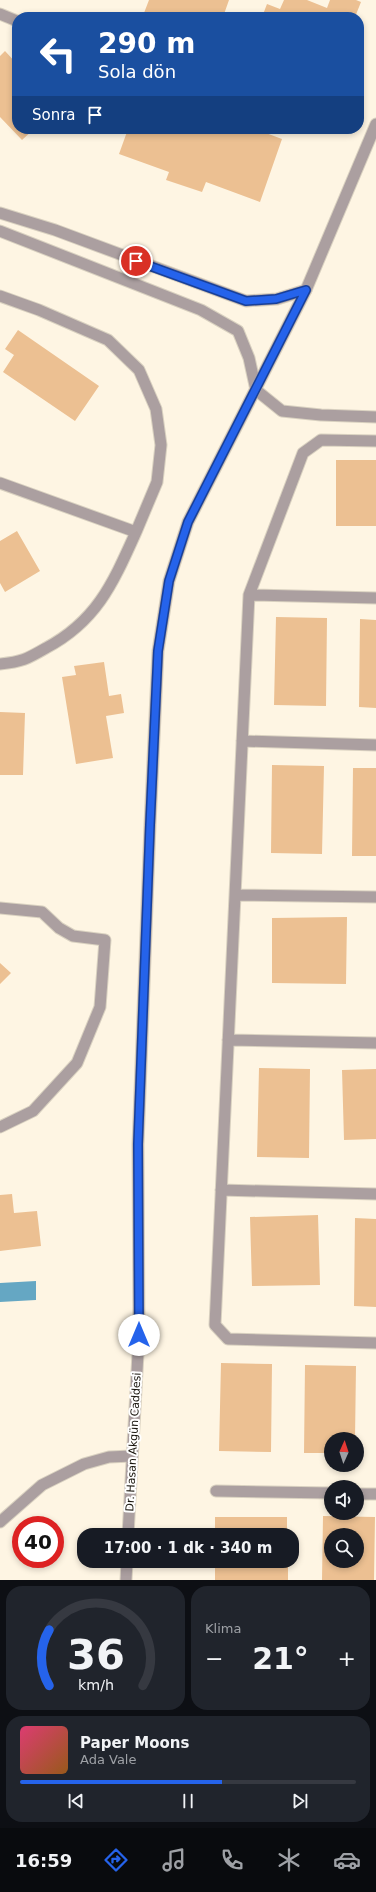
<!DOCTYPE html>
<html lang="tr">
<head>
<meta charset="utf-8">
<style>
	:root { --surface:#171b24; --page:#20242c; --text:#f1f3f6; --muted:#9ea1a6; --line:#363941; --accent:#2563eb }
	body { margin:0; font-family:"DejaVu Sans",sans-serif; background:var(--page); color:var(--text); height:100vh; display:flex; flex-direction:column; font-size:15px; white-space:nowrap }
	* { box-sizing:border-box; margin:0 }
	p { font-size:13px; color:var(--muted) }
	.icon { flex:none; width:22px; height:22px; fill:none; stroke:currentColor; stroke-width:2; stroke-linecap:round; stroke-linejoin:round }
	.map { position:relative; height:1580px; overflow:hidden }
	.sheet { display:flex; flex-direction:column; gap:6px; padding:6px; background:#0d0f14; flex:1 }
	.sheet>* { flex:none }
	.guide { position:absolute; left:12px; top:12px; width:352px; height:122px; border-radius:16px; box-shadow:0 2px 6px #0003; background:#1a4fa0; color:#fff; overflow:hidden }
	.needle { width:26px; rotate:3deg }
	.buttons { position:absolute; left:324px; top:1432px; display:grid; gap:8px }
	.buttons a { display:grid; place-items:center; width:40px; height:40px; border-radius:50%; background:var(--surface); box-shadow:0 2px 6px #0003; font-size:20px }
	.speed { position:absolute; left:12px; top:1516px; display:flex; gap:8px; font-size:20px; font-weight:700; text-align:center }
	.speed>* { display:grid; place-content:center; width:52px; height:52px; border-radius:50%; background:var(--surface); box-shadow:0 2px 6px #0003; line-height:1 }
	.speed .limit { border:6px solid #d22; background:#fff; color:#111 }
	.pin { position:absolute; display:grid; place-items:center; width:34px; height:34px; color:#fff; margin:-17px; border:2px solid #fff; border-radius:50%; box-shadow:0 1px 4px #0007 }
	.me { position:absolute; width:44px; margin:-22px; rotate:0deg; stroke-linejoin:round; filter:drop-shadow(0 0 3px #0008) }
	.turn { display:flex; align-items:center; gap:14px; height:84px; padding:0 20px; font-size:18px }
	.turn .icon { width:52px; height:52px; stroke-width:2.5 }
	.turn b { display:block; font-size:28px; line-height:34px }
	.then { display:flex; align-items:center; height:38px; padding:0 20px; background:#0003; gap:8px; font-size:15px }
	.big { font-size:30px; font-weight:800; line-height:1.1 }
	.sheet .widget { flex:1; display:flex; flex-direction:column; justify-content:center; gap:6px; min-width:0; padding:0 14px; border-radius:16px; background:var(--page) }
	.sheet .dial { align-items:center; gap:0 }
	.dial svg { height:104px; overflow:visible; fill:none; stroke:var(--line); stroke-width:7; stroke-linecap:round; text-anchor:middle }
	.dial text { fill:var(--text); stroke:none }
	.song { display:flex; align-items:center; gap:12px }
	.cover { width:48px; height:48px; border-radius:6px; background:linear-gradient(135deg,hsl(340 70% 55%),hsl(30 70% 35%)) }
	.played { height:4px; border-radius:2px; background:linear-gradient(90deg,var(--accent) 60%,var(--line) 60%) }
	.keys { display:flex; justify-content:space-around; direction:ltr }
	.heat { display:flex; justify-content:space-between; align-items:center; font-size:22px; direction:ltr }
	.sheet .tiles { flex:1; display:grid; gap:6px; grid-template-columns:1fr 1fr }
	.widget:last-child { grid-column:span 2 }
	.trip { position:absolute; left:77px; top:1528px; width:222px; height:40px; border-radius:16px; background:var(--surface); box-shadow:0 2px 6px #0003; font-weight:800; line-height:40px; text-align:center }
	.dock { display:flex; height:64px; justify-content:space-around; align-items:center; background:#090b0e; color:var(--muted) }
	.dock .icon { width:28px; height:28px }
	.dock .active { color:var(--accent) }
	.dock b { font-size:18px; color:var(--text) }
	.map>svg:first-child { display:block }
	.water { fill:#65a7c3 }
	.building { fill:#ecc092; fill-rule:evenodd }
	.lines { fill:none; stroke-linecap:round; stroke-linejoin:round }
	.minor-casing { stroke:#d9d1c0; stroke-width:13 }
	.tertiary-casing { stroke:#d9d1c0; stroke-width:13 }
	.minor { stroke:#ab9fa0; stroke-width:11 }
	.tertiary { stroke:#ab9fa0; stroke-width:11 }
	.route-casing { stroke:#184099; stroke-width:10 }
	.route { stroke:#2563eb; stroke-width:7 }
	.labels { text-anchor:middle; stroke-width:4; stroke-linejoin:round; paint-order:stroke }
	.street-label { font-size:11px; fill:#17130b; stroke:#fff }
</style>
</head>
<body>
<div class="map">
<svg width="376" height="1580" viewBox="0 0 376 1580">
	<rect width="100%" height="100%" fill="#fef5e3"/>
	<path class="water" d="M36,1281V1300L0,1302V1283Z"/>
	<path class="building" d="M149,0H229L223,17H196L185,13L184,17H156L144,13Z
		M284,0H307L327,8L330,0H356L361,2L355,17H262L267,4L280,9Z
		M5,51L17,64V129H34L22,140L0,117V56Z
		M128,129H255L282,139L260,202L206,182L202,192L166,180L169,172L119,154Z
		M18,330L99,386L75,421L3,372L14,355L5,349Z
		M336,460H376V526H336Z
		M17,531L40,571L5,592L0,583V541Z
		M276,617L327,618L326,706L274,705Z
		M360,619L376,620V708L359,707Z
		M104,662L109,696L121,694L124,713L106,716L113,758L76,764L62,677L76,675L74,666Z
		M0,712L25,713L23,775H0Z
		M272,765L324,766L322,854L271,853Z
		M353,768H376V856H352Z
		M347,917L346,984L272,983V918Z
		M0,963L11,973L0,984Z
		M259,1068L310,1069L309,1158L257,1157Z
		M376,1069V1139L344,1140L342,1070Z
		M12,1194L14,1213L37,1211L41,1246L0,1251V1195Z
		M318,1215L320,1285L252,1286L250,1217Z
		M355,1218L376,1219V1307L354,1306Z
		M221,1363L272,1364L271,1452L219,1451Z
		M305,1365L356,1366L355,1439H331V1453H304Z
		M323,1516L375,1517L374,1580H322ZM331,1535H357V1561H331Z
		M215,1517H287V1535H215Z
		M215,1561H288V1580H215Z"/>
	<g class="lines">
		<g class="minor-casing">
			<path id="minor" d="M0,14L17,21
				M0,213L55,230L246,301L277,299L306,290
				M0,231L201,310L238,331L249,358L256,390L282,411L321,415L376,417
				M0,296L39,310L108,340L139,370L156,409L161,445L157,482L136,532L0,483
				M376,441L321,440L303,453L249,595L215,1325L228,1339L376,1343
				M249,595L376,598
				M0,664C22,662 27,659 46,648C97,621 113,583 136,532
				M242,741L376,745
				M235,895L376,897
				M0,908L42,912L59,928L73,936L105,940L100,1007L77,1063L33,1111L0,1127
				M228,1040L376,1043
				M221,1190L376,1194
				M216,1491L331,1493
				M357,1494H376
				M0,1522L42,1485L84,1464L109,1457L132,1456"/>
		</g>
		<g class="tertiary-casing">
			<path id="tertiary" d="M128,1535L139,1335L138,1145L150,825L158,651L169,581L188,522L306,290L376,124
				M126,1580L127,1561"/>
		</g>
		<use href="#minor" class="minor"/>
		<use href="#tertiary" class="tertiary"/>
	</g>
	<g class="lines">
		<g class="route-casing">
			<path id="route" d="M136,261L246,301L276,299L306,290L188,522L169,581L158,651L150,825L138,1144L139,1335"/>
		</g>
		<use href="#route" class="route"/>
	</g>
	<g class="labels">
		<g class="street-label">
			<text transform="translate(133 1442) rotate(-87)" y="4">Dr. Hasan Akgün Caddesi</text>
		</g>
	</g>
</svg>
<div class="buttons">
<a><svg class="needle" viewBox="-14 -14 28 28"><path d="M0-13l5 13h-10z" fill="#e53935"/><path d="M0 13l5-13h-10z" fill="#9ea1a6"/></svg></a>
<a><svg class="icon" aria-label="sound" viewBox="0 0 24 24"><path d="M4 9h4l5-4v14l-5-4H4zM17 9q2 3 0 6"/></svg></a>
<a><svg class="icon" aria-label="search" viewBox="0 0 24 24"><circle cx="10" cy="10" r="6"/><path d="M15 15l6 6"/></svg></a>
</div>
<div class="speed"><div class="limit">40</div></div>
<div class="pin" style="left:136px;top:261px;background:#d93025"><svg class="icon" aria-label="arrive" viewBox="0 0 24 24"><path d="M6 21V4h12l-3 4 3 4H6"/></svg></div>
<svg class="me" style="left:139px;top:1335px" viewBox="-20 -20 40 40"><circle r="19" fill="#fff"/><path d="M0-13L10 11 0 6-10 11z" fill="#2563eb"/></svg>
<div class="trip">17:00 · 1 dk · 340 m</div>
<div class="guide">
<div class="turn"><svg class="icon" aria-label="left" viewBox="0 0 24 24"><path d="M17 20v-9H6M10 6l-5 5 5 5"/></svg><div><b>290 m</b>Sola dön</div></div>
<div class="then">Sonra<svg class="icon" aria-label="arrive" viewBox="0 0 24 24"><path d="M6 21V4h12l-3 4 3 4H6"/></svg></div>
</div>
</div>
<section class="sheet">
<div class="tiles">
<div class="widget dial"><svg viewBox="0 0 100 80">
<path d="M14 69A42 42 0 1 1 86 69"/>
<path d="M14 69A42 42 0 0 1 14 26" stroke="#2563eb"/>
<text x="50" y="56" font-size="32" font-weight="700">36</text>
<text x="50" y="72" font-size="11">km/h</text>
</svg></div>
<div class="widget"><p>Klima</p>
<div class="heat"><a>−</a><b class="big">21°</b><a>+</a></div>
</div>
<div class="widget">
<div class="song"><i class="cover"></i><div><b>Paper Moons</b><p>Ada Vale</p></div></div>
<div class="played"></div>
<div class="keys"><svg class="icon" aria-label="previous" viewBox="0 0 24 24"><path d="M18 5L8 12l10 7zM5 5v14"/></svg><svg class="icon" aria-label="pause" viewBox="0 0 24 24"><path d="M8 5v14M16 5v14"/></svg><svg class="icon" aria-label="next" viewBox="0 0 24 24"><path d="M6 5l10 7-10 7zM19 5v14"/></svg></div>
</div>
</div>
</section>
<nav class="dock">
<b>16:59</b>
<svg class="icon active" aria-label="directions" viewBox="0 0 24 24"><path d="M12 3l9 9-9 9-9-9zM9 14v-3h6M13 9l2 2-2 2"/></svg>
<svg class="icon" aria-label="music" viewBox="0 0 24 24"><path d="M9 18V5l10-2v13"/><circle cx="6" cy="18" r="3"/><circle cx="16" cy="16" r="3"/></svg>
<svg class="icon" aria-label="phone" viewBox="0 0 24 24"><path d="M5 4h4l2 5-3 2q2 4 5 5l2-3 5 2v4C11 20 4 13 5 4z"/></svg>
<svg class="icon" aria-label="climate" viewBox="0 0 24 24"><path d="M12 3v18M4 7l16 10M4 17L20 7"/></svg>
<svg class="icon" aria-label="car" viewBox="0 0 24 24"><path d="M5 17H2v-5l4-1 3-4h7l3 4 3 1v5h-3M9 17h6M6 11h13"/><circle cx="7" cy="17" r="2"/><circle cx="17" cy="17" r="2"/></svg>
</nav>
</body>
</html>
